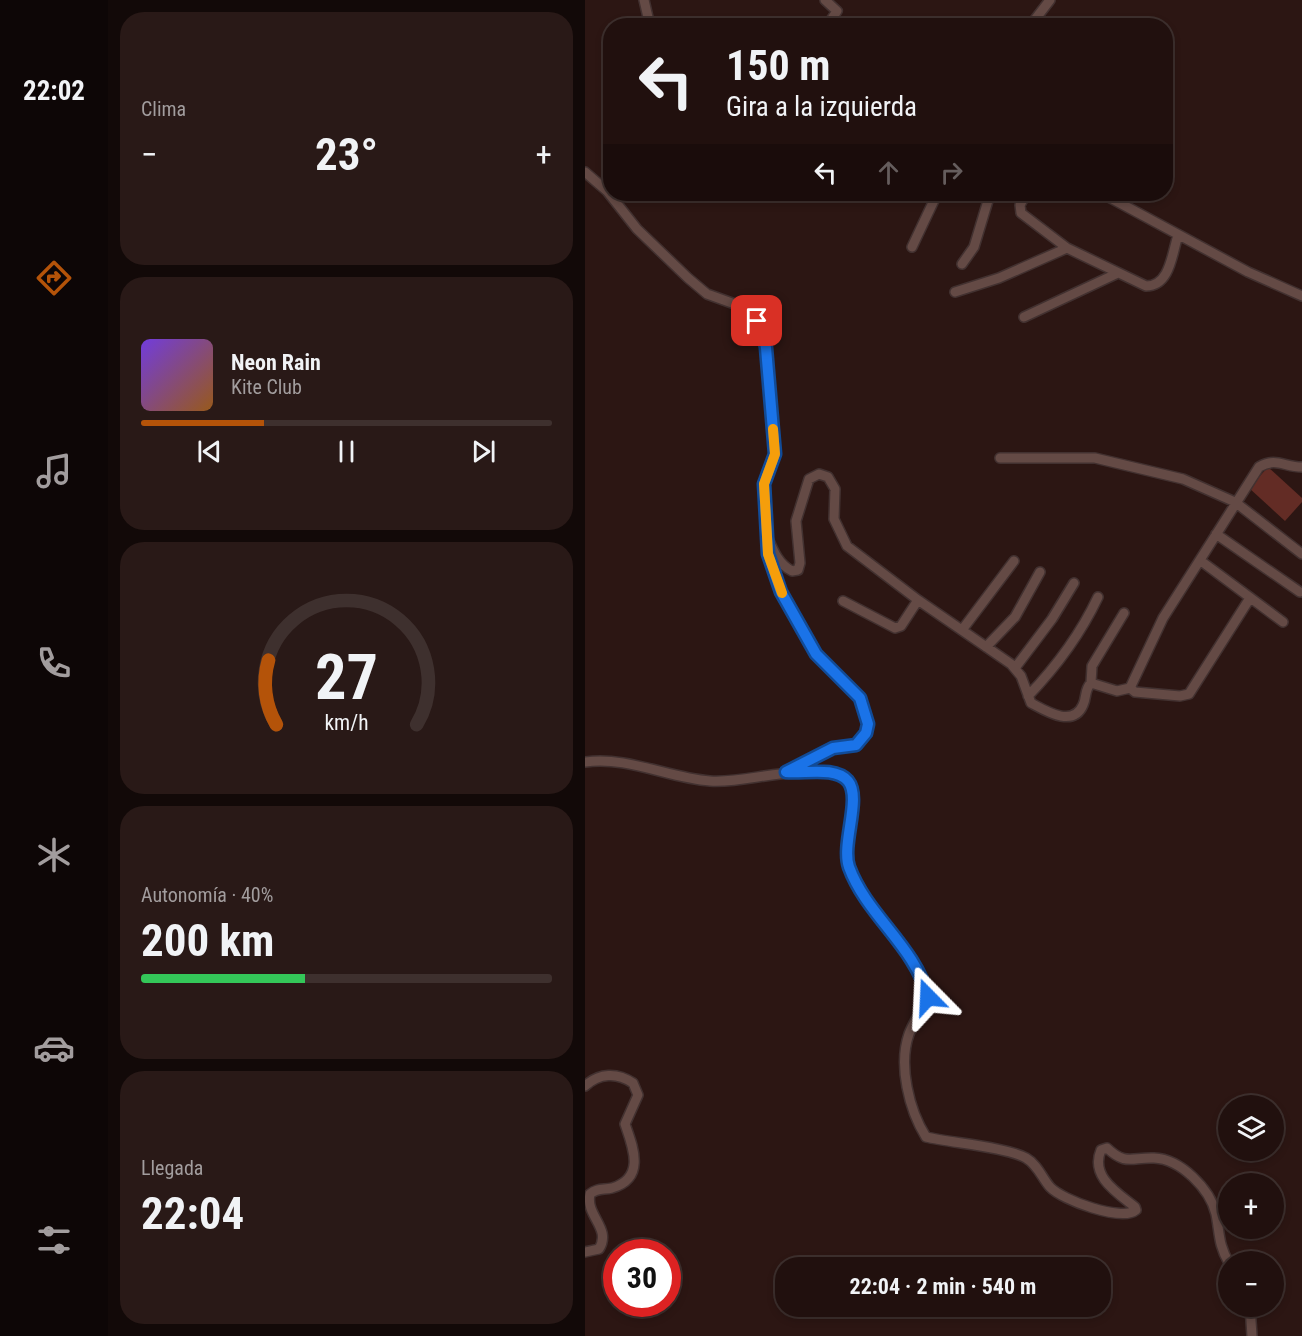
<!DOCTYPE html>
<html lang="es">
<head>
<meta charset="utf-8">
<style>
	:root { --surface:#21100e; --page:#291917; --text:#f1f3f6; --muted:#a29d9e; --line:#3e302e; --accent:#b45309 }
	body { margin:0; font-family:"Roboto Condensed",sans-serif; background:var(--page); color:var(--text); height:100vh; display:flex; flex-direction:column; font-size:22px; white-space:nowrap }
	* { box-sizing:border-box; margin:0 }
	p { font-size:20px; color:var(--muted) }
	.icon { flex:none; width:33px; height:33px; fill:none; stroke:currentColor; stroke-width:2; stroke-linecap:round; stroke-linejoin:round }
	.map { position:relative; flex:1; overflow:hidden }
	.sheet { display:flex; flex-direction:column; gap:12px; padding:12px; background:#120908; width:477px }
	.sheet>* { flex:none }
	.guide { position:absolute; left:18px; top:18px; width:570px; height:183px; border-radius:24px; box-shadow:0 3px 9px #0003,0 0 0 2px var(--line); background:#21100e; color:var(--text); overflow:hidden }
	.controls { position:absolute; left:633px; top:1095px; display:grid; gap:12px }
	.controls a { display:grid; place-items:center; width:66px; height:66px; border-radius:50%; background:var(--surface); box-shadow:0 3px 9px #0003,0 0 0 2px var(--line); font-size:30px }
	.speed { position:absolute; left:18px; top:1239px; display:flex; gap:12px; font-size:30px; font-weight:700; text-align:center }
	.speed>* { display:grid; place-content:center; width:78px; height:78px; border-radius:50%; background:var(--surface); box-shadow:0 3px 9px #0003,0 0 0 2px var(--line); line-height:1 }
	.speed .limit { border:9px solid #d22; background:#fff; color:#111 }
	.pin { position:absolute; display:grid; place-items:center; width:51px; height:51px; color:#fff; margin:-26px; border-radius:12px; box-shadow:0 3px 9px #0006 }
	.me { position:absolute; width:66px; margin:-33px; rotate:339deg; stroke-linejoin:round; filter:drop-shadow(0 0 4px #0008) }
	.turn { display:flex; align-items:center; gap:21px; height:126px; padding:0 24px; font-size:27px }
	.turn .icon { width:78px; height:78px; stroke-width:2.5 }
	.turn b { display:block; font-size:42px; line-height:51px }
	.lanes { display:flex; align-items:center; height:57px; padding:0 24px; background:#0003; justify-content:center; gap:30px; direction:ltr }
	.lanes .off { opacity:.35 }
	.big { font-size:45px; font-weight:700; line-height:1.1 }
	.sheet .tile { flex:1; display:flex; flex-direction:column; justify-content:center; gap:9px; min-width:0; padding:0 21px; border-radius:24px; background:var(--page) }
	.sheet .dial { align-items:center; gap:0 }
	.dial svg { height:156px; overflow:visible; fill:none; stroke:var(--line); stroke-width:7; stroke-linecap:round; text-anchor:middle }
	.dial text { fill:var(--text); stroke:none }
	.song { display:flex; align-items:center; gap:18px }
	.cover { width:72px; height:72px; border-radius:9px; background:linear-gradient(135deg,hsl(260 70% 55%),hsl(30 70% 35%)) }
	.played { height:6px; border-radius:3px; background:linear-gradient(90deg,var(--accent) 30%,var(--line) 30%) }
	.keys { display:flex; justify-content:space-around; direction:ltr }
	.heat { display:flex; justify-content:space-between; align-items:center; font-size:33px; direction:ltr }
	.charge { height:9px; border-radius:4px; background:linear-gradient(90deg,#34c759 40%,var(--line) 0) }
	.trip { position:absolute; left:190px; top:1257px; width:336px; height:60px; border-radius:24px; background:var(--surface); box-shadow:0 3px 9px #0003,0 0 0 2px var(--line); font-weight:700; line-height:60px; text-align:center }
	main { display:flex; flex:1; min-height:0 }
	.tabs { display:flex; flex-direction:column; width:108px; justify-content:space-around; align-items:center; background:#0d0606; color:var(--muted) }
	.tabs .icon { width:42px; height:42px }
	.tabs .current { color:var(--accent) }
	.tabs b { font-size:27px; color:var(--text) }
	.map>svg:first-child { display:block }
	.green { fill:#632c25 }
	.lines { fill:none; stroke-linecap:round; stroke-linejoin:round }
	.minor-casing { stroke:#423130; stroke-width:12 }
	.minor { stroke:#644a45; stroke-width:9 }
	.route-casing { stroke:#114b97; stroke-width:15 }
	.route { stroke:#1a73e8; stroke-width:10 }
	.slow { stroke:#f59e0b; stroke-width:10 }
</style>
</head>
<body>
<main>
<nav class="tabs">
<b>22:02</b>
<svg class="icon current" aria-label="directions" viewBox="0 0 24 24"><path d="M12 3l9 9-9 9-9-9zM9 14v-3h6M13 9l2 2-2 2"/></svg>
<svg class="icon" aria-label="music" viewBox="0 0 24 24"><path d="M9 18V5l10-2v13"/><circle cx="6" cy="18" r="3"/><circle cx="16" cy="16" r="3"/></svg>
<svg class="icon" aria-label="phone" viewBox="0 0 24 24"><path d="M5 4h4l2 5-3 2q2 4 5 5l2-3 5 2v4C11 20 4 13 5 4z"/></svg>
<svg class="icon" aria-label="climate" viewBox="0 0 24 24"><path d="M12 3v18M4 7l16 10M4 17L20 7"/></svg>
<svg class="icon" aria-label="car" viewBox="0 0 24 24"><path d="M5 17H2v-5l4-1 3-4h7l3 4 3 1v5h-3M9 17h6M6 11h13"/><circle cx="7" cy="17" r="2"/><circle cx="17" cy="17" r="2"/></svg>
<svg class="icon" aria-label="filters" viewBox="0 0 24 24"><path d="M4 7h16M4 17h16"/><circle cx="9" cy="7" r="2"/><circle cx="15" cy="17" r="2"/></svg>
</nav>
<section class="sheet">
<div class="tile"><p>Clima</p>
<div class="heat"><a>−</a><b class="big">23°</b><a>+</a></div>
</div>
<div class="tile">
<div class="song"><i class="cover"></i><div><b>Neon Rain</b><p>Kite Club</p></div></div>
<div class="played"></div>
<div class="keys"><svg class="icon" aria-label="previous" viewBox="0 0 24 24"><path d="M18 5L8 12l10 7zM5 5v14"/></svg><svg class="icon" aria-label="pause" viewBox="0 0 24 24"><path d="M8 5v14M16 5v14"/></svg><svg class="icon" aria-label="next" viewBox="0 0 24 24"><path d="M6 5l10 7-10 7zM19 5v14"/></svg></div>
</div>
<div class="tile dial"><svg viewBox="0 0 100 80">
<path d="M14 69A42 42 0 1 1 86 69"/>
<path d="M14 69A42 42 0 0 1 10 36" stroke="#b45309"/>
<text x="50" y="56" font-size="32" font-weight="700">27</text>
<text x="50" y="72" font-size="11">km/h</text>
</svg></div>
<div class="tile"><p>Autonomía · 40%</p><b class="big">200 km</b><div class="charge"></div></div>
<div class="tile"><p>Llegada</p><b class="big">22:04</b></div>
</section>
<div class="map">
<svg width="717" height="1336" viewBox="0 0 717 1336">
	<rect width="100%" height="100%" fill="#2c1613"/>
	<path class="green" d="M683,467L717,498V502L700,521L664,488Z"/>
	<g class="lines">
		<g class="minor-casing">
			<path id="minor" d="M59,0L65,26
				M240,0L252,11L242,26
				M445,26L465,0
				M0,172L22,191L52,229L103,278L122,294L158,307L172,321L179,336L191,454L179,484L183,554L196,592L231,654L275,698L283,724L281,733L271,745L248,748L201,772
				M441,194L435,205L436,213L482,248L561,286C585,286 587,254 593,235
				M518,194L663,272L717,296
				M285,197L286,194
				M327,247L352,194
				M377,264L389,247L405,194
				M370,292L414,278L482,248
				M439,317L533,273
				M415,458H510L598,479L650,502L717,554
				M631,534L715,592
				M182,536C188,550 193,564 207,571L213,570L215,563L211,521L224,479L234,474L243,477L250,489L249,519L262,546L333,600L426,664L436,676L446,703C461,711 488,728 498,705C502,697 499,690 506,683L532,691L545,688L578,618L674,467C691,457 699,467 717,467
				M616,561L698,622
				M258,601L310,628L316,626L333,600
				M377,630L429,561
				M401,647L430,617L455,572
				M430,668L467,619L489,583
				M506,683L507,666L539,613
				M545,688L550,692L595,696L604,694L665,598
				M443,696C471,667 496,633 513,597
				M0,762C43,756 83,778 125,781C156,783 185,772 215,773C231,774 250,767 262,781C276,797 257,844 264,866C277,913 329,943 343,997C337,1010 329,1021 324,1034C313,1065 324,1110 341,1137C367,1143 421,1147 441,1158C453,1165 457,1178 465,1187C477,1200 537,1222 551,1210L550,1207C531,1192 505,1176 516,1150L522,1148C541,1166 547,1157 569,1158C596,1159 625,1189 631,1214C635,1234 633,1244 644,1263
				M0,1086C14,1073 32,1072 48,1083L53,1095L40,1124C48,1147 61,1178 27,1188C18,1190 12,1188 5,1194C0,1216 27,1228 14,1249L0,1252
				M665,1306L667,1336"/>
		</g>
		<use href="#minor" class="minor"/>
	</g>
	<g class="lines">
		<g class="route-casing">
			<path id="route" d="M172,321L179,336L181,348L190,454L179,484L183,554L196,592L231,654L275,698L283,724L281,733L271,745L248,748L201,772C219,774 250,766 263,781C277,798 256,844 264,867C282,916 330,946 343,997"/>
		</g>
		<use href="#route" class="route"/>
		<path class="slow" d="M188,429L190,454L179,484L183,554L197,593"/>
	</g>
</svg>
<div class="controls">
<a><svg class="icon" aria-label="layers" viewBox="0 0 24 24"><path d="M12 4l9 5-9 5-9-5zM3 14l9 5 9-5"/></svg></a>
<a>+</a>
<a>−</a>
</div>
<div class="speed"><div class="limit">30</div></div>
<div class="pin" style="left:172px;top:321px;background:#d93025"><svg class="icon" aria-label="arrive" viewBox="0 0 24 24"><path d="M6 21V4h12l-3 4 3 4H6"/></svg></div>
<svg class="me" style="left:343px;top:997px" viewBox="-20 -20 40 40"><path d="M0-17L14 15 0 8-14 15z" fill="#1a73e8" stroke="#fff" stroke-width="4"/></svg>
<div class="trip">22:04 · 2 min · 540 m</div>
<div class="guide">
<div class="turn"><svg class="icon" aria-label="left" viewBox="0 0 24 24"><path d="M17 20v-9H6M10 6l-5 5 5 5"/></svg><div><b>150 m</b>Gira a la izquierda</div></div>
<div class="lanes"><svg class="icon" aria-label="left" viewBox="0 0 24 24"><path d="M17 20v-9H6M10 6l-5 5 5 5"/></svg><svg class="icon off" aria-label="ahead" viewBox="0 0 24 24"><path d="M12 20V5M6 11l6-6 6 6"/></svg><svg class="icon off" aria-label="right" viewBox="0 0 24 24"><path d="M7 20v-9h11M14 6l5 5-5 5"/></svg></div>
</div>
</div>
</main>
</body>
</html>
